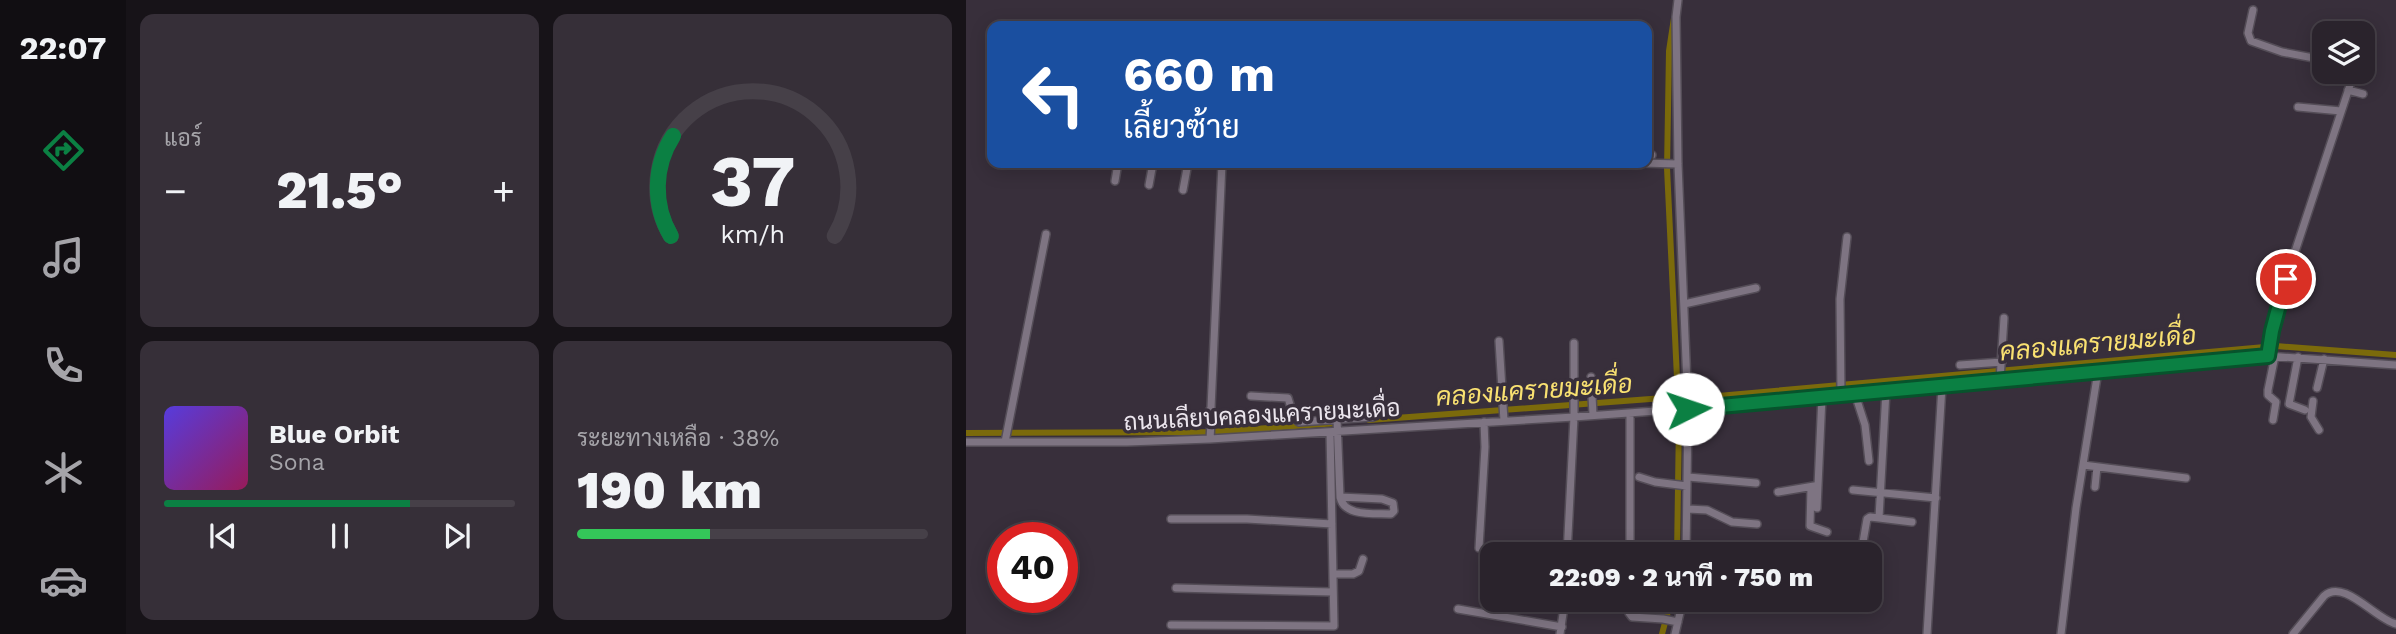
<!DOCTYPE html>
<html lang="th">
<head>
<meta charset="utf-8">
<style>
	:root { --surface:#2a232c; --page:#362f38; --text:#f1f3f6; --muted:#a5a4a9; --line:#464048; --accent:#0b8043 }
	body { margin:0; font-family:"Work Sans",Sarabun,sans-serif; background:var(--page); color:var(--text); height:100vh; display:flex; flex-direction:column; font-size:26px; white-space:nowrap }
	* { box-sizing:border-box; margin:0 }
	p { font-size:23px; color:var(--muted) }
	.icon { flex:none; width:38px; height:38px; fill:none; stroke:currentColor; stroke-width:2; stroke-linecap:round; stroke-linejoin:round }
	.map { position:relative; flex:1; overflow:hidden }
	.panel { display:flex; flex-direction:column; gap:14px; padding:14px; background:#171318; width:840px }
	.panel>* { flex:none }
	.guide { position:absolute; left:21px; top:21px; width:665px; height:147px; border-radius:14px; box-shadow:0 4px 18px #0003,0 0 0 2px var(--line); background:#1a4fa0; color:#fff; overflow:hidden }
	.controls { position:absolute; left:1346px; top:21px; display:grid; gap:14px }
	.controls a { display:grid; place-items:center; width:63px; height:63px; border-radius:14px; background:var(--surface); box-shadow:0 4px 18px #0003,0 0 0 2px var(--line); font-size:35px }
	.speed { position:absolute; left:21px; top:522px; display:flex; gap:14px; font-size:35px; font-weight:700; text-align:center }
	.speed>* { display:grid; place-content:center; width:91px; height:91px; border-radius:50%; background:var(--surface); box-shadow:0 4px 18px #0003,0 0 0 2px var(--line); line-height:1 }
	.speed .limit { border:10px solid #d22; background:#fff; color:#111 }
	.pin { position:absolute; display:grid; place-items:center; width:60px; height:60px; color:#fff; margin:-30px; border:4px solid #fff; border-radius:50%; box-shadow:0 2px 7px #0007 }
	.me { position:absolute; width:77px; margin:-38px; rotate:86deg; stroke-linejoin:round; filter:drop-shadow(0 0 5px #0008) }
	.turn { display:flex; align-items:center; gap:24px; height:147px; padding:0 21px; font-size:32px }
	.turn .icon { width:91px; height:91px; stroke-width:2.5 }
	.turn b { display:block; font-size:49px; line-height:60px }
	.big { font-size:52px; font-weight:800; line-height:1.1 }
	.panel .tile { flex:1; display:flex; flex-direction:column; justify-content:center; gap:10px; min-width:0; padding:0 24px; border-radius:14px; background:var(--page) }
	.panel .dial { align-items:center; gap:0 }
	.dial svg { height:182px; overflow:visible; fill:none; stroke:var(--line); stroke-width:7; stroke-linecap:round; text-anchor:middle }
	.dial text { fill:var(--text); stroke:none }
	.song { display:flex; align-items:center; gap:21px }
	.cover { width:84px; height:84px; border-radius:10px; background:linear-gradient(135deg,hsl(250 70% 55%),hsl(330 70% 35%)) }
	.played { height:7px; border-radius:4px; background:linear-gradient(90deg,var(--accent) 70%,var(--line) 70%) }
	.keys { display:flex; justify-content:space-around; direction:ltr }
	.heat { display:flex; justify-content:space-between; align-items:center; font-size:38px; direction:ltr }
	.charge { height:10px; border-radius:5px; background:linear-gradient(90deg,#34c759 38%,var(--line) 0) }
	.panel .tiles { flex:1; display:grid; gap:14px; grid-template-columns:repeat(2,1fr) }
	.trip { position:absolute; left:514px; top:542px; width:402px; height:70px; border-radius:14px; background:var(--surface); box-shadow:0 4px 18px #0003,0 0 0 2px var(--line); font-weight:800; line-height:70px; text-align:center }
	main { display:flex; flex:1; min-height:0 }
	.tabs { display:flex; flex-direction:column; width:126px; justify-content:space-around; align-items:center; background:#110e12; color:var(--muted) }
	.tabs .icon { width:49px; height:49px }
	.tabs .current { color:var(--accent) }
	.tabs b { font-size:32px; color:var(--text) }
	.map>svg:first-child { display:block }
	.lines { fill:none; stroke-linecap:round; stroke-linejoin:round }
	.canal { stroke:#7b6a0b; stroke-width:6 }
	.minor-casing { stroke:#544d57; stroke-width:10 }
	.minor { stroke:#7e7482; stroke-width:7 }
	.route-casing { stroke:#07532c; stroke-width:18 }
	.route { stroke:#0b8043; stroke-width:12 }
	.labels { text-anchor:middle; stroke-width:7; stroke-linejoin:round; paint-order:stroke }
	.street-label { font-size:24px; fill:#ebe5ed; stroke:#382f3b }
	.water-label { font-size:26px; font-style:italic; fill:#f9e171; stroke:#382f3b }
</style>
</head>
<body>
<main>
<nav class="tabs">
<b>22:07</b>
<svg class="icon current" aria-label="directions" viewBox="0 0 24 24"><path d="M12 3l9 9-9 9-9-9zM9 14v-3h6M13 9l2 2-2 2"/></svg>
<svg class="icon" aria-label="music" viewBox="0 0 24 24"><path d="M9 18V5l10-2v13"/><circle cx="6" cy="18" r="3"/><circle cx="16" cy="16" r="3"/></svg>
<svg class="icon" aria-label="phone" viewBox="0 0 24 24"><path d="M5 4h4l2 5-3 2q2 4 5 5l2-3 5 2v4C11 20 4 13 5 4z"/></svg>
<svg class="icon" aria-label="climate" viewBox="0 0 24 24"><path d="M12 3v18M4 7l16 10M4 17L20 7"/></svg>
<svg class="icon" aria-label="car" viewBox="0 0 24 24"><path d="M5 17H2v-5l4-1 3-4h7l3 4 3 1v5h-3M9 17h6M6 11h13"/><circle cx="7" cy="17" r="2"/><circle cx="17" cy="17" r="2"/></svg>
</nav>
<section class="panel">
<div class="tiles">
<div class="tile"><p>แอร์</p>
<div class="heat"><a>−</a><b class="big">21.5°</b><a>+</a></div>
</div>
<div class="tile dial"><svg viewBox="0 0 100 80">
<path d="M14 69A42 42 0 1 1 86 69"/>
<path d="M14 69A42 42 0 0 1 15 25" stroke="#0b8043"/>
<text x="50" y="56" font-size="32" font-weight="700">37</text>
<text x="50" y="72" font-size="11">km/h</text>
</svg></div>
<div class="tile">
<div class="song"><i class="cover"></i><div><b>Blue Orbit</b><p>Sona</p></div></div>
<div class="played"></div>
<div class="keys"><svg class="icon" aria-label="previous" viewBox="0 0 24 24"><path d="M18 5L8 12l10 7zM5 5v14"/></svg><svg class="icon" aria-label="pause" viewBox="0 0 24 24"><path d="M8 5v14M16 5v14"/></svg><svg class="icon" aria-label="next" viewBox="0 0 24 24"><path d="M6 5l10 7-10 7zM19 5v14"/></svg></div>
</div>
<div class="tile"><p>ระยะทางเหลือ · 38%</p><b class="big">190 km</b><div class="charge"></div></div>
</div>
</section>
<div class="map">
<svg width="1430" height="634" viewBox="0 0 1430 634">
	<rect width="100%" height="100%" fill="#382f3b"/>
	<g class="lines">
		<path class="canal" d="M708,18L703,51L701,168L713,420L711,555
			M403,420L711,397L718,399L1310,346L1430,355
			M0,433L246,432L372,423
			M696,634L705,600"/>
		<g class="minor-casing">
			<path id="minor" d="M712,0L710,17L712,164L722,409L720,555
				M1287,10L1282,33L1285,41L1316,52L1358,60
				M1382,90L1397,94
				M1332,107L1375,111
				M681,155H686
				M676,163L712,164
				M149,181L152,163
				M183,185L187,163
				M217,190L222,163
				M718,304L790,288
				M533,341L538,421
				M1302,356L1306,331L1320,279L1386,79V72
				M1332,357L1323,404L1339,410
				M994,365L1036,362
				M625,377L627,415
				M1034,380L1038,318
				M1351,388L1358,359
				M889,394L899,425L903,461
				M875,395L874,299L881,237
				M285,396L322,398L328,418L333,422L407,417
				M1347,401L1345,417L1353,430
				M371,419L374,497C378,517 408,513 425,514L428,511L427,503L416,499L374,497
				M1307,420L1310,402L1302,395V390L1309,356
				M244,439L245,422L242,419V413L245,408L256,163
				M0,442H161L244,439L608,417L744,407L1302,356L1430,365
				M39,442L80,234
				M1117,465L1220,478
				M673,477L689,482L721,486
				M722,477L790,483
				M845,487L844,526L861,532
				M1129,487L1131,467
				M887,490L970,498
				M812,492L848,486
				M851,508L856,396
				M722,509L741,510L766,522L791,524
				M913,518L946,522
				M205,519H281L366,524
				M897,542L901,519L904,517L913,518L920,391
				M513,548L519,447L518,422
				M601,555L608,417V343
				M664,555V413
				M367,574H387L393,571L397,559
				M210,588L367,592
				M663,600V613L666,617L697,619L712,622
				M492,609L596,627
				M205,625L368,626L364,432
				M594,634L599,600
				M709,634L717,600
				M961,634L976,386
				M1095,634L1110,508L1132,371
				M1327,634L1358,596C1378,578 1409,619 1430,624"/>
		</g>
		<use href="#minor" class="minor"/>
	</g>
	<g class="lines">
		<g class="route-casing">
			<path id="route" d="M722,409L1302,356L1306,331L1320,279"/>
		</g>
		<use href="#route" class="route"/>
	</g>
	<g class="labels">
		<g class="street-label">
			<text transform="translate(296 415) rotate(-3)" y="8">ถนนเลียบคลองแครายมะเดื่อ</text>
		</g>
		<g class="water-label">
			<text transform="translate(1132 343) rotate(-5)" y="9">คลองแครายมะเดื่อ</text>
			<text transform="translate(568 390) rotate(-4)" y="9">คลองแครายมะเดื่อ</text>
		</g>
	</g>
</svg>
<div class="controls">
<a><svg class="icon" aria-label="layers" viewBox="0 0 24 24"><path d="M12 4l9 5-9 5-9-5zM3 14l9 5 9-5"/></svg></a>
</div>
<div class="speed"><div class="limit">40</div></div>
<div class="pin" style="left:1320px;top:279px;background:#d93025"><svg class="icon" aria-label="arrive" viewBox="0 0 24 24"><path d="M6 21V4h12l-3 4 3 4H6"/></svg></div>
<svg class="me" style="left:722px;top:409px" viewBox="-20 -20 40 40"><circle r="19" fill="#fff"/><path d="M0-13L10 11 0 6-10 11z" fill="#0b8043"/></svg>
<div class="trip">22:09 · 2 นาที · 750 m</div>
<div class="guide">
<div class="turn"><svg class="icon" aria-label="left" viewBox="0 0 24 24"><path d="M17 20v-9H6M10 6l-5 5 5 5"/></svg><div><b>660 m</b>เลี้ยวซ้าย</div></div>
</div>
</div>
</main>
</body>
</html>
